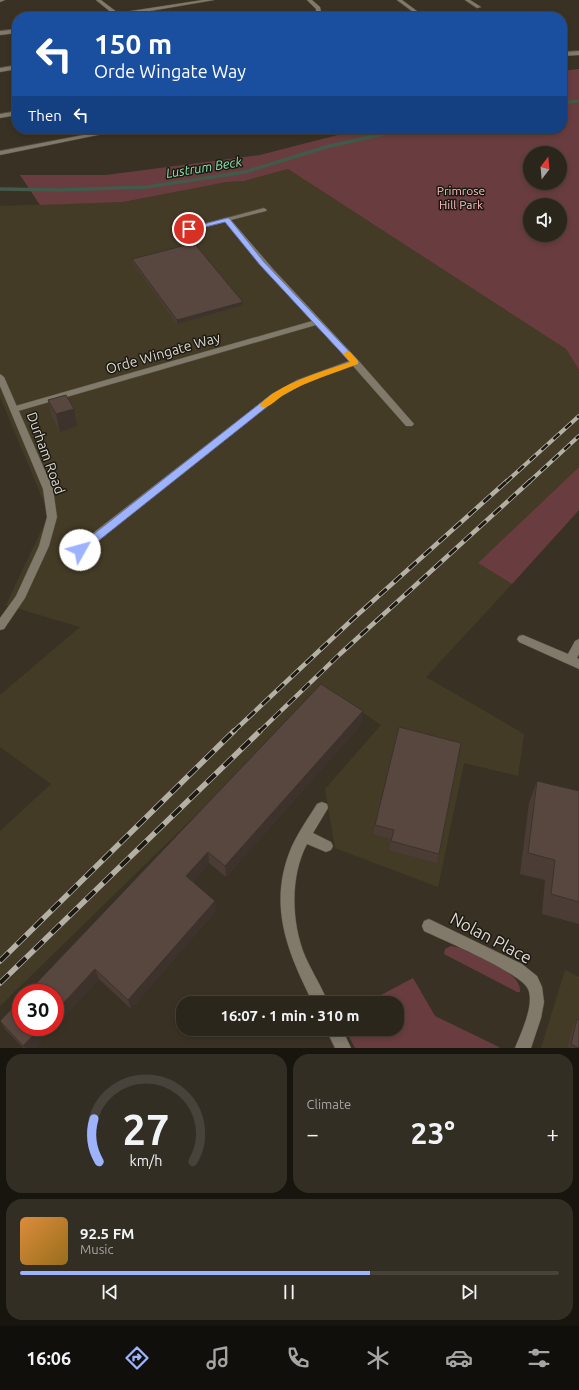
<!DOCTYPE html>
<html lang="en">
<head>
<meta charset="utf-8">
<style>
	:root { --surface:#2b261b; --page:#332e24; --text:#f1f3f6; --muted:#a6a5a3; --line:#47433a; --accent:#9eb3fd }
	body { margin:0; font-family:Ubuntu,sans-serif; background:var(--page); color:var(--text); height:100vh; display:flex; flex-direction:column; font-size:15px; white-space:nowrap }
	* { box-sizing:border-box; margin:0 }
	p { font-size:13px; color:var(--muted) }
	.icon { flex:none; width:22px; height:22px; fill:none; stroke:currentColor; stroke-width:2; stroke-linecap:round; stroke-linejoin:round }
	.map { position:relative; height:1048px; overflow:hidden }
	.side { display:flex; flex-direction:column; gap:6px; padding:6px; background:#18150f; flex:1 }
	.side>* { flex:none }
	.top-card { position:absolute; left:12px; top:12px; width:555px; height:122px; border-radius:16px; box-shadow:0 2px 6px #0003,0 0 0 1px var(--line); background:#1a4fa0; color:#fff; overflow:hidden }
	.needle { width:26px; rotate:16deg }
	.controls { position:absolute; left:523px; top:146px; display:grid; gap:8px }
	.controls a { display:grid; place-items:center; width:44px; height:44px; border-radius:50%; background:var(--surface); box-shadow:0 2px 6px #0003,0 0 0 1px var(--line); font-size:20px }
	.speed { position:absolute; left:12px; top:984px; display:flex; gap:8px; font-size:20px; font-weight:700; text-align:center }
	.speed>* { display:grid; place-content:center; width:52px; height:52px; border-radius:50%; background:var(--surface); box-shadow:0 2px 6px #0003,0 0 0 1px var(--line); line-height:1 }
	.speed .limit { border:6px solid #d22; background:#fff; color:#111 }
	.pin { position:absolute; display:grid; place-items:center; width:34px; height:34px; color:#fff; margin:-17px; border:2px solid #fff; border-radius:50%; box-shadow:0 1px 4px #0007 }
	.me { position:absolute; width:44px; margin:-22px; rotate:52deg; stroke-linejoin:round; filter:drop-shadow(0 0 3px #0008) }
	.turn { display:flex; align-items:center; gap:14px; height:84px; padding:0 16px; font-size:18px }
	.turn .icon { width:52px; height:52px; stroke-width:2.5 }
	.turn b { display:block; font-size:28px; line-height:34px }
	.then { display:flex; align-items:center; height:38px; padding:0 16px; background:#0003; gap:8px; font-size:15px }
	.big { font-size:30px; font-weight:600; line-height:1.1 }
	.side .tile { flex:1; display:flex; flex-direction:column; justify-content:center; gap:6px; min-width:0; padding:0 14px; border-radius:16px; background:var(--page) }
	.side .dial { align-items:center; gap:0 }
	.dial svg { height:104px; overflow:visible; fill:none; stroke:var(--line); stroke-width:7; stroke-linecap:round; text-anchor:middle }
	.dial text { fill:var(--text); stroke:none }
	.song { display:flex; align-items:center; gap:12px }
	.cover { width:48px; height:48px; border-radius:6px; background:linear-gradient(135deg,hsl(30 70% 55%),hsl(40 70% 35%)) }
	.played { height:4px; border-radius:2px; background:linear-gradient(90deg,var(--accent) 65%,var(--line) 65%) }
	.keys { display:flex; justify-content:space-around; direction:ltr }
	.heat { display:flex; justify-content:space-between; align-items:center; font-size:22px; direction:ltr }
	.side .tiles { flex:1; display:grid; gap:6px; grid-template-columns:1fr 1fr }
	.tile:last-child { grid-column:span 2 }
	.trip { position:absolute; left:176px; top:996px; width:228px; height:40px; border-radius:16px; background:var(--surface); box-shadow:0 2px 6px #0003,0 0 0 1px var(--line); font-weight:600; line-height:40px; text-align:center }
	.tabs { display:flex; height:64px; justify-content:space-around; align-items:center; background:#110f0b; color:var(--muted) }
	.tabs .icon { width:28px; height:28px }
	.tabs .active { color:var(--accent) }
	.tabs b { font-size:18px; color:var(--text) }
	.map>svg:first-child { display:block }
	.built { fill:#443b26 }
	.green { fill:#693d40; fill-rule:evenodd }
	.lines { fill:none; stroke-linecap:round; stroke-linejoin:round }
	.stream-far1 { stroke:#425a4a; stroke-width:3 }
	.stream { stroke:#425a4a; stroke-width:3.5 }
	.minor-casing { stroke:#554f43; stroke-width:1 }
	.tertiary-casing { stroke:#554f43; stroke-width:1 }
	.minor { fill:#817a6a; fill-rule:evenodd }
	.tertiary { fill:#817a6a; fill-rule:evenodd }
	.rail-far2-casing { stroke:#b5b0a6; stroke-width:4 }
	.rail-far1-casing { stroke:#b5b0a6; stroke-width:4.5 }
	.rail-casing { stroke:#b5b0a6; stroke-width:5.5 }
	.rail-far2 { stroke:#1d1a14; stroke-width:2.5; stroke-dasharray:8; stroke-linecap:butt }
	.rail-far1 { stroke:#1d1a14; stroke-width:3; stroke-dasharray:10; stroke-linecap:butt }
	.rail { stroke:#1d1a14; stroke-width:4; stroke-dasharray:12; stroke-linecap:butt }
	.wall { fill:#4b3d36 }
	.shaded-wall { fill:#3d322c }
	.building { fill:#57473f; stroke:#3d322c }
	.route { fill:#9eb3fd; stroke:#6774a4 }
	.slow { fill:#f59e0b }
	.labels { text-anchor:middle; stroke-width:3; stroke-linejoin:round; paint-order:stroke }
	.far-park-label { font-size:12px; fill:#febec0; stroke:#1d1a14 }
	.far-water-label { font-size:13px; font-style:italic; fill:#85e4aa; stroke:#1d1a14 }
	.street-label { font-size:14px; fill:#ddd9d0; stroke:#1d1a14 }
	.near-street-label { font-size:17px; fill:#ddd9d0; stroke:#1d1a14 }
</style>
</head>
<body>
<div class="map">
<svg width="579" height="1048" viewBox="0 0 579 1048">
	<rect width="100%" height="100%" fill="#393224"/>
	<path class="built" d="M288,169L566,349L579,370V467L478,563L512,584L426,677L524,734L518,776L464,763L438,887L335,848L325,789L381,725L326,688L0,1006V831L51,784L0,747V695L80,627L6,605L49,514L0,397V206L123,202L227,182L244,181Z
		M565,970L579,977V1048H541Z"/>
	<path class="green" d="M579,69V370L566,349L288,169L244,181L227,182L123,202L40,205L20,175H106L260,155L361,129H562V71ZM530,153H560V183H530ZM530,205H560V235H530Z
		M579,467V510L512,584L478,563Z
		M451,946L460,948C475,956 522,971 520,992H517L444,954L445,949Z
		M413,978L435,1016L499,1047V1048H355L345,1029H397V1003H366Z"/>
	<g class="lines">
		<path class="stream-far1" d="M562,103L579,101"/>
		<path class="stream" d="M0,189L61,190L147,187L245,172L326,147L405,129"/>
		<g class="minor-casing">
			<path id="minor" d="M0,0H5L0,2Z
				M96,0H101L118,13L203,0H214L121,16L122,17H100L113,14Z
				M307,0H312L320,7L321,12L318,16L308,17L316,12V9Z
				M397,0H402L425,17H420Z
				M465,0H470L481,7L477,8Z
				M17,29V33L0,35V31Z
				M579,51V55L562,56V52Z
				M17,65V69L0,72V68Z
				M17,111V115L0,118V114Z
				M115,129H127L0,155V151Z
				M264,208L267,210L266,211L231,220L274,270L358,360L414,424L412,426H406L353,366L303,384L278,398L83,553H75L74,550L75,547L272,394L297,380L349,361L316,325L18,411H12L11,409L12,407L312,321L225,222L189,231L185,229Z
				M523,635L568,654L575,641L579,639V654L577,658L579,659V669L519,642L517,639L519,636Z
				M322,802L327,804L328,808L313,833L331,842L333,846L331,850L326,852L307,844C290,876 291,922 305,956C312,972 322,987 328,1003H313C287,951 267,904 292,846C299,831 309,817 317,804Z
				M429,919L522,964L537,976L542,987L544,1002L541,1018L531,1048H515C521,1033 535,1004 528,989C521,973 443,940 424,931L422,926L424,921Z
				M326,1029H342L351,1048H335Z"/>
		</g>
		<g class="tertiary-casing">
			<path id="tertiary" d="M0,374L4,377L53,489L57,517L49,546L25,598L4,629L0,630V618L16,596L39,546L47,517L43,489L0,386Z"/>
		</g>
		<use href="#minor" class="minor"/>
		<use href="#tertiary" class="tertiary"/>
		<g class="rail-far2-casing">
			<path id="rail-far2" d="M506,482L579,416
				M529,482L579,436"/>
		</g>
		<g class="rail-far1-casing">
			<path id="rail-far1" d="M233,732L355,617L507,481
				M259,732L340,654L530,481"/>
		</g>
		<g class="rail-casing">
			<path id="rail" d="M0,961L234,731
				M0,983L260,731"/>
		</g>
		<use href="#rail-far2" class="rail-far2"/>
		<use href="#rail-far1" class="rail-far1"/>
		<use href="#rail" class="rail"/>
	</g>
	<path class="wall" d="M132,259L243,305L177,324L132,262Z
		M48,400L74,409L77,426L60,432L52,417Z
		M362,724L226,877L209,863L193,882L215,901L216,911L131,1009L99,979L55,1027V993H27Z
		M461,743L437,863L389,850L391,839L373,834L375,825Z
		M537,781L579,791V924L542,914L545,880L520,874L529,803Z
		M577,1019L579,1048H567L573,1026Z
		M0,1021L55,1027L35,1048H23L6,1030Z"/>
	<path class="shaded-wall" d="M243,302V305L177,324V320Z
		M74,409L77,426L60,432L56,414Z
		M363,711L362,724L226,877L225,866Z
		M208,852L209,863L188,887L186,876Z
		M215,901L216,911L131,1009L128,1000Z
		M95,969L99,979L55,1027V1012Z
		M41,1027H55L35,1048H25L23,1046Z"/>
	<path class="building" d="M194,243L243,302L177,320L132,259Z
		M66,395L74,409L56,414L48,400Z
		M321,684L363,711L225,866L208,852L186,876L215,901L128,1000L95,969L55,1012V993H27Z
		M399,727L461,743L439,854L391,841L394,830L375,825Z
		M537,781L579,791V902L551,894L555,860L528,853Z
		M21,999V1027H41L23,1046L0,1021Z
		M577,1019L579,1020V1048H578L571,1044Z"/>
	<path class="route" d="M227,218H229L264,262L359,362L303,384L278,398L83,553H76L75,550L76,548L272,394L297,381L350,362L260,265L225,222L189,231L185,229Z"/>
	<path class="slow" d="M347,351L350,352L358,361V364C333,373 308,381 285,394C278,398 269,409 261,407L260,405C277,384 324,371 350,362L343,354Z"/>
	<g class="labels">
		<g class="far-park-label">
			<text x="461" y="195">Primrose<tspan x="461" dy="14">Hill Park</tspan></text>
		</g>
		<g class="far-water-label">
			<text transform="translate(204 167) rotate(-9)" y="5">Lustrum Beck</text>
		</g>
		<g class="street-label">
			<text transform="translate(163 353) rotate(-16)" y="5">Orde Wingate Way</text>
			<text transform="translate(46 453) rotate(70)" y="5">Durham Road</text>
		</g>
		<g class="near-street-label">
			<text transform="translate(491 938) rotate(28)" y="6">Nolan Place</text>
		</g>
	</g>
</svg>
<div class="controls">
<a><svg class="needle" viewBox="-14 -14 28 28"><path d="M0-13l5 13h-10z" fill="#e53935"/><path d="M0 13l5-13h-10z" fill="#a6a5a3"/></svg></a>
<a><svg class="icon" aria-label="sound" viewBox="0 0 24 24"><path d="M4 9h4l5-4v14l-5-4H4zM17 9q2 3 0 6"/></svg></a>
</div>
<div class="speed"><div class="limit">30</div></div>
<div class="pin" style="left:189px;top:229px;background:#d93025"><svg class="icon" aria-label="arrive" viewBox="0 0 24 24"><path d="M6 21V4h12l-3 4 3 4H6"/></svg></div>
<svg class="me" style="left:80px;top:550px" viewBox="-20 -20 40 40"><circle r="19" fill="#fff"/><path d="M0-13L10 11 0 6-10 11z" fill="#9eb3fd"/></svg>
<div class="trip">16:07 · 1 min · 310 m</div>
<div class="top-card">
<div class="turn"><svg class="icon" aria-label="left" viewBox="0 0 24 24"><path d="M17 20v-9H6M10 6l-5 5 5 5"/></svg><div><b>150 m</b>Orde Wingate Way</div></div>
<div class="then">Then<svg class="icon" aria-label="left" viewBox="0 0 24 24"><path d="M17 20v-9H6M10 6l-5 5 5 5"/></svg></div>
</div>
</div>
<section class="side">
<div class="tiles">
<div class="tile dial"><svg viewBox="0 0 100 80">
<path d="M14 69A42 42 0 1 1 86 69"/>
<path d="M14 69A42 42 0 0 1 10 36" stroke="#9eb3fd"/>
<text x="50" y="56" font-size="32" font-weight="700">27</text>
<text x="50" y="72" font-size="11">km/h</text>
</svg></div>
<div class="tile"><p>Climate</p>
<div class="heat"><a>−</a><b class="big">23°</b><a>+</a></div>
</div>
<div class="tile">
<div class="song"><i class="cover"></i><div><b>92.5 FM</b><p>Music</p></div></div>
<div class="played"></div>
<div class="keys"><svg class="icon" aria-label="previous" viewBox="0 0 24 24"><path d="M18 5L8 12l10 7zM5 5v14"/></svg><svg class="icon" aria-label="pause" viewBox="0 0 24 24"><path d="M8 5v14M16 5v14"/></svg><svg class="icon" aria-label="next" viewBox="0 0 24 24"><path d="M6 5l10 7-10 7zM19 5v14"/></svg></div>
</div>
</div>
</section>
<nav class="tabs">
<b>16:06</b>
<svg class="icon active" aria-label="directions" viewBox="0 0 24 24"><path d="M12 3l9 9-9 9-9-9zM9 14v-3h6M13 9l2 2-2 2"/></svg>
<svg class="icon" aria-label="music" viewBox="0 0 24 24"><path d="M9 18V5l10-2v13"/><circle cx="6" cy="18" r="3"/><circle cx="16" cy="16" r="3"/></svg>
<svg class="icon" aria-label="phone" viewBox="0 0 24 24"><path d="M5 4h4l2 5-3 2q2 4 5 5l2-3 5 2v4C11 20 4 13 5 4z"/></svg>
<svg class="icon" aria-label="climate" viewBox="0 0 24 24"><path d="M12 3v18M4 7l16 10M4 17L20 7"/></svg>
<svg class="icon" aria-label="car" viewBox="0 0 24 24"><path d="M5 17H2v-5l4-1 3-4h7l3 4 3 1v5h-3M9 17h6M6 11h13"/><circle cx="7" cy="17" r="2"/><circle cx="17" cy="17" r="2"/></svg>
<svg class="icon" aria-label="filters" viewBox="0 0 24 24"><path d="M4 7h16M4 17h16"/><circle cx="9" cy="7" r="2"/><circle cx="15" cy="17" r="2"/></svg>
</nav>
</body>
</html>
